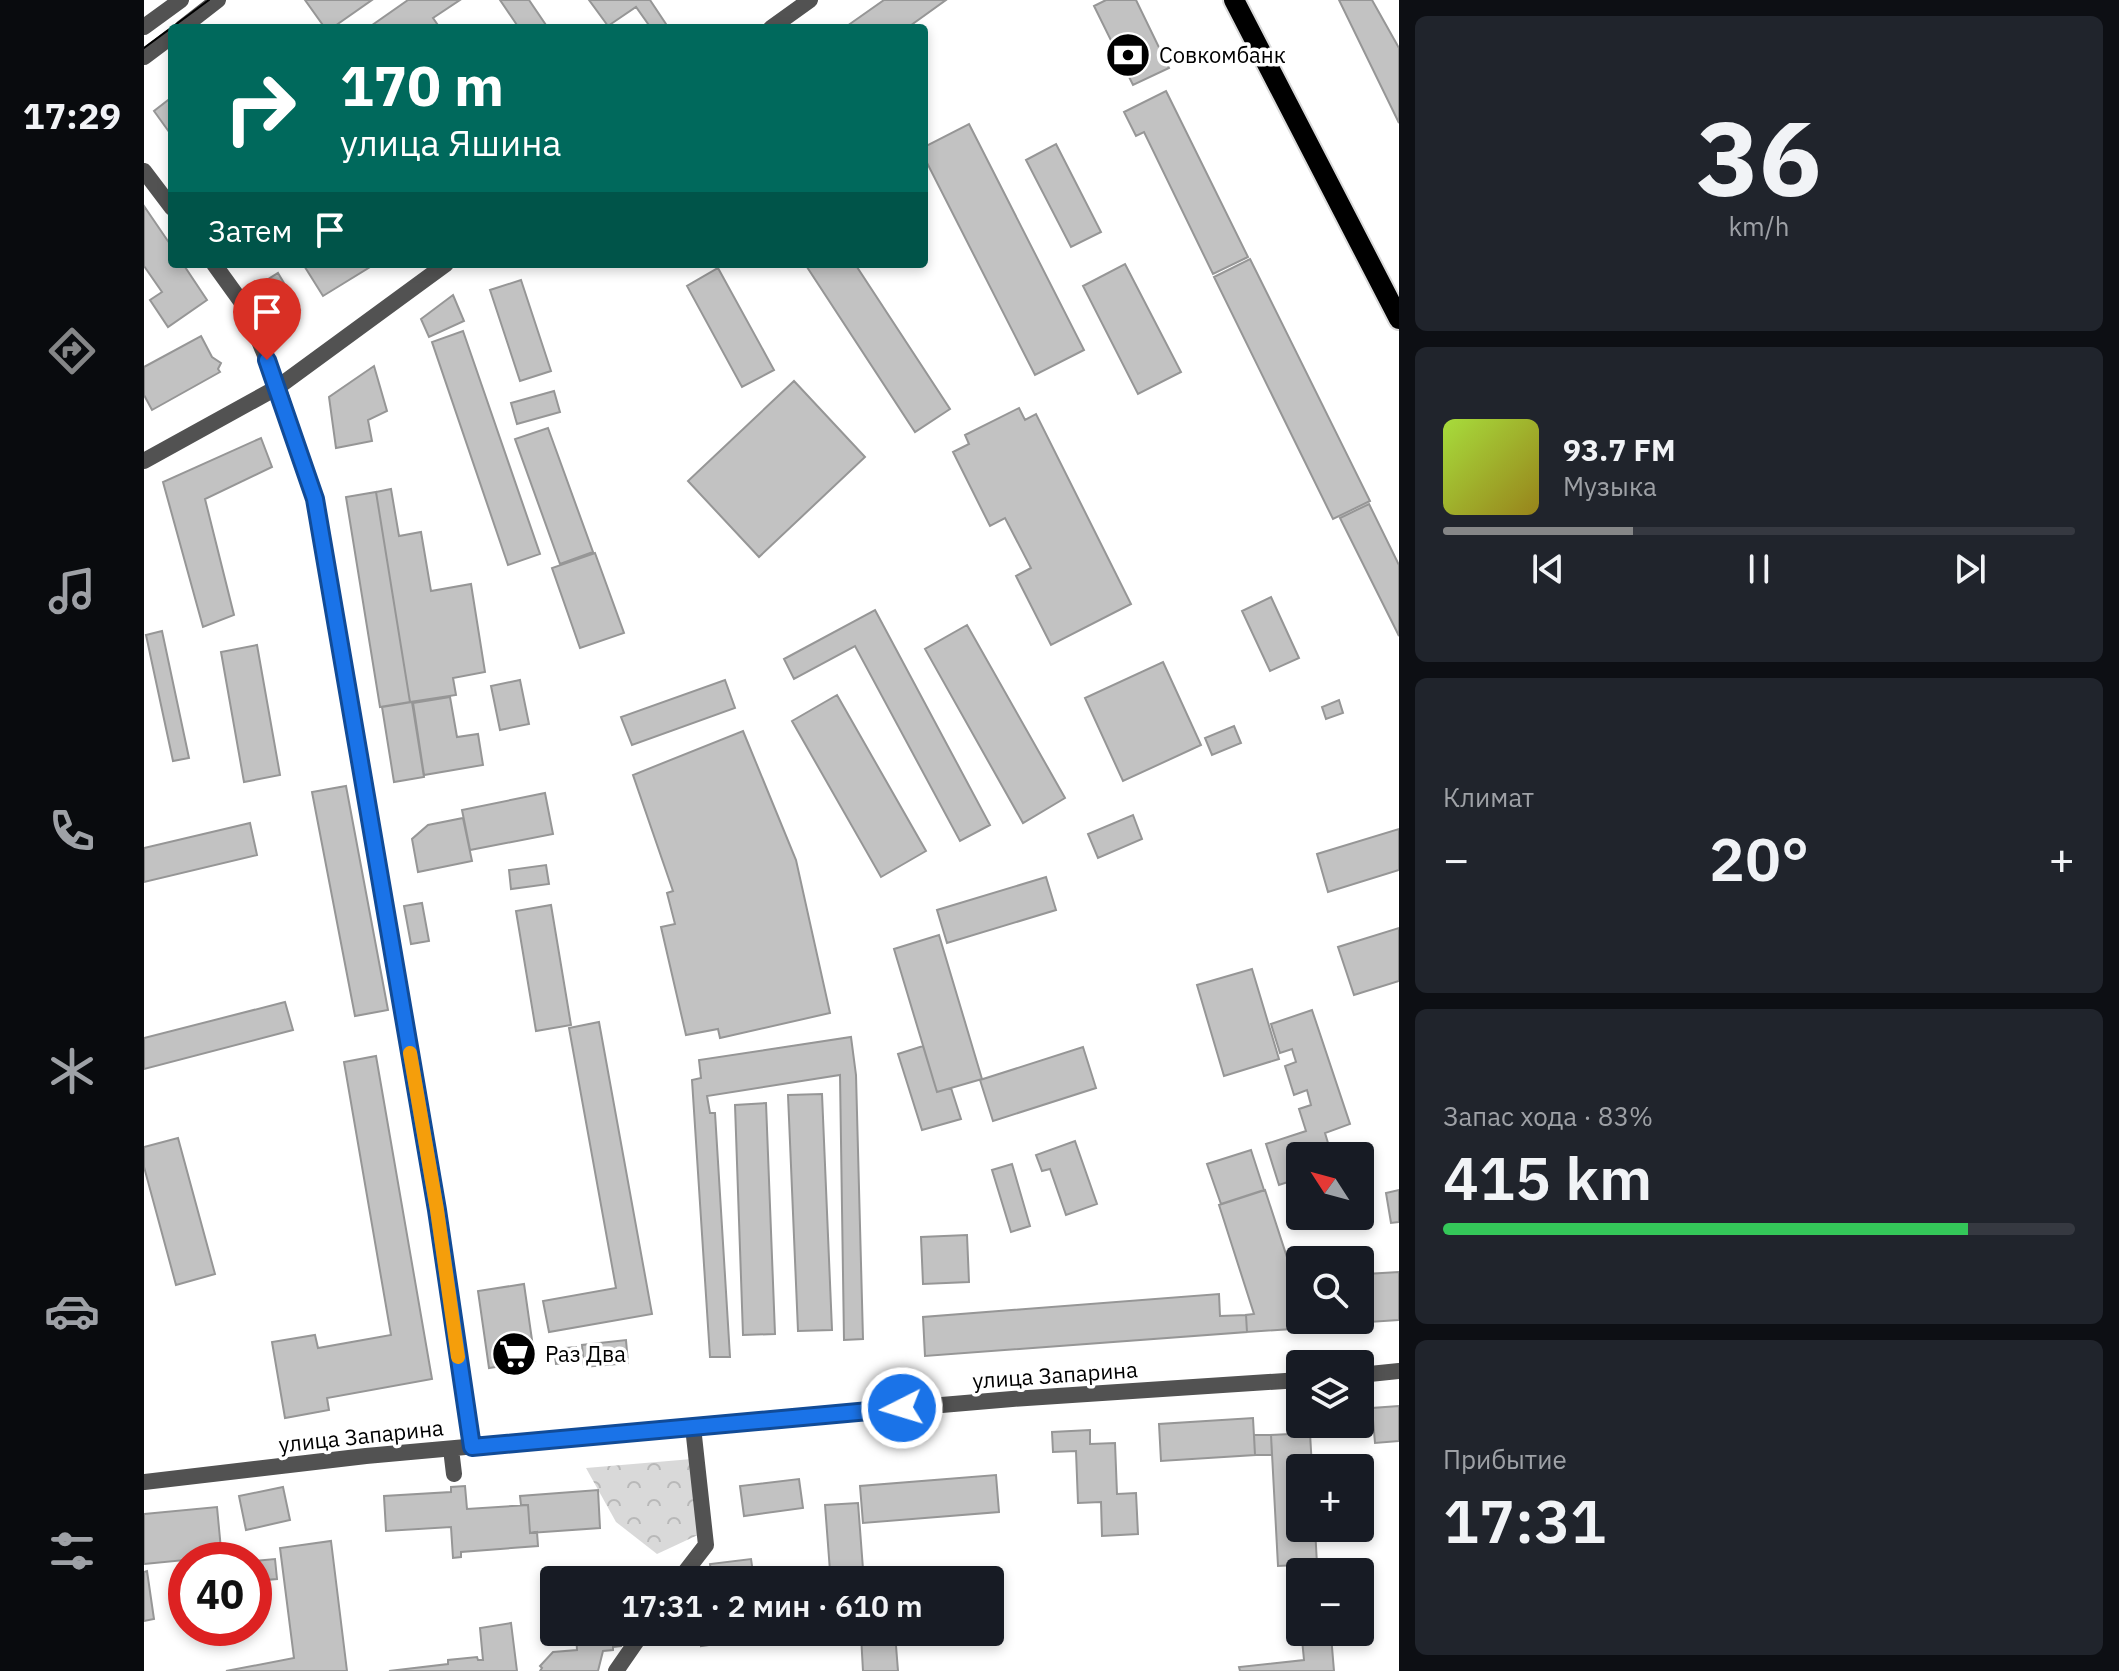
<!DOCTYPE html>
<html lang="ru">
<head>
<meta charset="utf-8">
<style>
	:root { --surface:#171b24; --page:#20242c; --text:#f1f3f6; --muted:#9ea1a6; --line:#363941; --accent:#858687 }
	body { margin:0; font-family:"IBM Plex Sans",sans-serif; background:var(--page); color:var(--text); height:100vh; display:flex; flex-direction:column; font-size:30px; white-space:nowrap }
	* { box-sizing:border-box; margin:0 }
	p { font-size:26px; color:var(--muted) }
	.icon { flex:none; width:44px; height:44px; fill:none; stroke:currentColor; stroke-width:2; stroke-linecap:round; stroke-linejoin:round }
	.map { position:relative; flex:1; overflow:hidden }
	.side { display:flex; flex-direction:column; gap:16px; padding:16px; background:#0d0f14; width:720px }
	.side>* { flex:none }
	.guide { position:absolute; left:24px; top:24px; width:760px; height:244px; border-radius:8px; box-shadow:0 4px 12px #0003; background:#00695c; color:#fff; overflow:hidden }
	.needle { width:52px; rotate:306deg }
	.tools { position:absolute; left:1142px; top:1142px; display:grid; gap:16px }
	.tools a { display:grid; place-items:center; width:88px; height:88px; border-radius:8px; background:var(--surface); box-shadow:0 4px 12px #0003; font-size:40px }
	.speed { position:absolute; left:24px; top:1542px; display:flex; gap:16px; font-size:40px; font-weight:700; text-align:center }
	.speed>* { display:grid; place-content:center; width:104px; height:104px; border-radius:50%; background:var(--surface); box-shadow:0 4px 12px #0003; line-height:1 }
	.speed .limit { border:12px solid #d22; background:#fff; color:#111 }
	.pin { position:absolute; display:grid; place-items:center; width:68px; height:68px; color:#fff; margin:-82px -34px; border-radius:50% 50% 50% 0; rotate:-45deg; box-shadow:0 0 8px #0007 }
	.pin .icon { rotate:45deg }
	.me { position:absolute; width:88px; margin:-44px; rotate:265deg; stroke-linejoin:round; filter:drop-shadow(0 0 6px #0008) }
	.turn { display:flex; align-items:center; gap:28px; height:168px; padding:0 40px; font-size:36px }
	.turn .icon { width:104px; height:104px; stroke-width:2.5 }
	.turn b { display:block; font-size:56px; line-height:68px }
	.then { display:flex; align-items:center; height:76px; padding:0 40px; background:#0003; gap:16px; font-size:30px }
	.big { font-size:60px; font-weight:600; line-height:1.1 }
	.side .card { flex:1; display:flex; flex-direction:column; justify-content:center; gap:12px; min-width:0; padding:0 28px; border-radius:12px; background:var(--page) }
	.side .dial { align-items:center; gap:0 }
	.dial b { font-size:104px; line-height:1 }
	.song { display:flex; align-items:center; gap:24px }
	.cover { width:96px; height:96px; border-radius:12px; background:linear-gradient(135deg,hsl(80 70% 55%),hsl(50 70% 35%)) }
	.played { height:8px; border-radius:4px; background:linear-gradient(90deg,var(--accent) 30%,var(--line) 30%) }
	.keys { display:flex; justify-content:space-around; direction:ltr }
	.heat { display:flex; justify-content:space-between; align-items:center; font-size:44px; direction:ltr }
	.charge { height:12px; border-radius:6px; background:linear-gradient(90deg,#34c759 83%,var(--line) 0) }
	.trip { position:absolute; left:396px; top:1566px; width:464px; height:80px; border-radius:8px; background:var(--surface); box-shadow:0 4px 12px #0003; font-weight:600; line-height:80px; text-align:center }
	main { display:flex; flex:1; min-height:0 }
	.tab-bar { display:flex; flex-direction:column; width:144px; justify-content:space-around; align-items:center; background:#090b0e; color:var(--muted) }
	.tab-bar .icon { width:56px; height:56px }
	.tab-bar .selected { color:var(--accent) }
	.tab-bar b { font-size:36px; color:var(--text) }
	.map>svg:first-child { display:block }
	.forest { fill:url(#forest-crowns) }
	.building { fill:#c2c2c2; stroke:#969696; stroke-width:2 }
	.lines { fill:none; stroke-linecap:round; stroke-linejoin:round }
	.major-casing { stroke:#dbdbdb; stroke-width:24 }
	.minor { stroke:#525252; stroke-width:16 }
	.major { stroke:#000; stroke-width:20 }
	.tram { stroke:#000; stroke-width:2 }
	.route-casing { stroke:#114b97; stroke-width:20 }
	.route { stroke:#1a73e8; stroke-width:14 }
	.slow { stroke:#f59e0b; stroke-width:14 }
	.labels { text-anchor:middle; stroke-width:7; stroke-linejoin:round; paint-order:stroke }
	.poi-label { font-size:22px; fill:#000; stroke:#fff; text-anchor:start }
	.street-label { font-size:22px; fill:#000; stroke:#fff }
</style>
</head>
<body>
<main>
<nav class="tab-bar">
<b>17:29</b>
<svg class="icon selected" aria-label="directions" viewBox="0 0 24 24"><path d="M12 3l9 9-9 9-9-9zM9 14v-3h6M13 9l2 2-2 2"/></svg>
<svg class="icon" aria-label="music" viewBox="0 0 24 24"><path d="M9 18V5l10-2v13"/><circle cx="6" cy="18" r="3"/><circle cx="16" cy="16" r="3"/></svg>
<svg class="icon" aria-label="phone" viewBox="0 0 24 24"><path d="M5 4h4l2 5-3 2q2 4 5 5l2-3 5 2v4C11 20 4 13 5 4z"/></svg>
<svg class="icon" aria-label="climate" viewBox="0 0 24 24"><path d="M12 3v18M4 7l16 10M4 17L20 7"/></svg>
<svg class="icon" aria-label="car" viewBox="0 0 24 24"><path d="M5 17H2v-5l4-1 3-4h7l3 4 3 1v5h-3M9 17h6M6 11h13"/><circle cx="7" cy="17" r="2"/><circle cx="17" cy="17" r="2"/></svg>
<svg class="icon" aria-label="filters" viewBox="0 0 24 24"><path d="M4 7h16M4 17h16"/><circle cx="9" cy="7" r="2"/><circle cx="15" cy="17" r="2"/></svg>
</nav>
<div class="map">
<svg width="1255" height="1671" viewBox="0 0 1255 1671">
	<defs>
		<pattern id="forest-crowns" width="20" height="18" patternUnits="userSpaceOnUse" patternTransform="scale(2)"><rect width="20" height="18" fill="#d9d9d9"/><path d="M2 6a3 3 0 1 1 6 0M12 15a3 3 0 1 1 6 0" fill="none" stroke="#b8b8b8"/></pattern>
	</defs>
	<rect width="100%" height="100%" fill="#fff"/>
	<path class="forest" d="M548,1459L556,1534L513,1554L472,1522L442,1468Z"/>
	<path class="building" d="M161,0H228L188,28H181Z
		M264,0H316L289,18L296,28H224Z
		M356,0H385L404,28H375Z
		M445,0H506L522,24L517,28H507L492,7L464,26Z
		M740,0H802L763,28H704L703,26Z
		M962,0H992L1025,68L989,85L950,6Z
		M1195,0H1228L1255,48V123Z
		M1022,91L1104,257L1069,274L1000,132L992,136L980,112Z
		M28,97V136L10,111Z
		M825,124L940,350L891,375L780,157V147Z
		M912,144L957,232L927,247L882,160Z
		M0,206L28,247V264H39L63,300L24,327L6,300L18,292L0,266Z
		M1106,259L1226,501L1189,519L1070,277Z
		M159,264H225L226,267L179,296Z
		M661,264H711L806,409L771,432Z
		M981,264L1037,372L994,394L939,286Z
		M574,268L630,370L598,387L543,286Z
		M134,273L156,310L136,323L122,299L118,302L110,288Z
		M377,280L407,371L376,381L346,290Z
		M309,295L320,321L285,337L277,319Z
		M319,331L396,554L364,565L288,342Z
		M57,336L68,357L77,363L74,369L76,372L8,410L0,395V367Z
		M230,366L243,411L224,420L228,441L192,448L185,397Z
		M650,381L721,457L615,557L544,481Z
		M410,391L416,412L373,424L367,403Z
		M875,408L881,420L892,414L987,604L907,645L872,576L887,568L861,518L846,526L809,452L825,444L821,435Z
		M404,428L449,552L416,564L371,439Z
		M117,438L128,467L61,499L90,615L59,627L19,482Z
		M247,489L255,536L277,532L287,591L327,584L341,672L309,678L312,695L266,702L232,492Z
		M232,492L266,702L236,707L202,497Z
		M1225,504L1255,565V636L1196,518Z
		M451,553L480,633L436,648L408,568Z
		M1127,597L1155,658L1126,671L1098,611Z
		M731,610L846,825L816,841L711,646L650,679L640,659Z
		M823,625L921,798L879,823L781,649Z
		M18,631L45,758L29,761L2,635Z
		M113,645L136,775L100,782L77,652Z
		M1019,662L1057,745L979,781L941,698Z
		M376,680L385,724L356,730L347,686Z
		M581,680L591,708L488,745L477,717Z
		M693,695L782,851L737,877L648,721Z
		M306,697L313,737L334,734L339,765L280,775L269,703Z
		M1195,700L1199,713L1182,719L1178,707Z
		M268,702L280,777L250,782L238,707Z
		M1090,726L1097,743L1068,755L1061,738Z
		M599,731L652,860L686,1013L576,1038L574,1029L542,1035L517,927L531,924L523,893L529,891L489,775Z
		M202,786L244,1010L211,1016L168,792Z
		M401,793L409,834L326,850L318,810Z
		M989,815L998,839L954,858L944,834Z
		M319,818L328,861L274,872L268,839L284,825Z
		M106,823L113,855L0,882V848Z
		M1255,829V870L1184,892L1173,854Z
		M402,865L405,884L367,889L365,870Z
		M902,877L912,910L803,943L793,910Z
		M278,903L285,941L267,944L260,906Z
		M407,905L427,1025L392,1031L372,911Z
		M1255,928V981L1210,995L1194,947Z
		M795,935L838,1079L793,1092L750,949Z
		M1108,969L1135,1059L1080,1076L1053,985Z
		M141,1002L149,1030L0,1069V1038Z
		M1168,1010L1206,1124L1181,1133L1188,1156H1156V1178L1135,1185L1122,1144L1162,1131L1155,1109L1167,1105L1163,1090L1150,1095L1141,1066L1152,1062L1148,1049L1136,1053L1127,1024Z
		M455,1022L508,1314L405,1332L399,1301L472,1288L425,1028Z
		M707,1037L712,1075L719,1339L700,1340L696,1075L563,1096L566,1113H571L586,1357H566L548,1080L557,1078L555,1060Z
		M779,1046L793,1092L807,1088L817,1119L778,1130L754,1054Z
		M939,1047L952,1088L849,1121L836,1080Z
		M232,1056L288,1379L183,1398L185,1410L141,1418L128,1342L171,1335L174,1348L247,1335L200,1062Z
		M678,1094L688,1330L654,1331L644,1095Z
		M622,1103L631,1334L599,1335L591,1105Z
		M34,1138L71,1274L32,1285L0,1167V1147Z
		M931,1141L953,1204L922,1215L906,1169L898,1171L892,1155Z
		M1107,1150L1120,1190L1077,1204L1063,1164Z
		M868,1164L886,1226L867,1232L848,1170Z
		M1121,1190L1156,1297V1320H1193L1194,1326L1103,1332L1102,1315L1110,1314L1075,1205Z
		M1255,1190V1222L1247,1223L1242,1193Z
		M823,1235L825,1282L779,1284L777,1237Z
		M1255,1272V1320L1225,1322L1222,1274Z
		M380,1284L391,1361L345,1368L334,1291Z
		M1075,1294L1076,1316L1102,1315L1103,1332L781,1356L779,1317Z
		M482,1340L484,1363L440,1367L438,1345Z
		M432,1347L433,1362L412,1364L410,1349Z
		M1255,1406V1441L1231,1443L1228,1408Z
		M1109,1418L1111,1455L1017,1461L1015,1424Z
		M946,1430V1444L971,1443L973,1494L992,1493L994,1534L958,1536L957,1502L934,1503L932,1451L909,1452L908,1432Z
		M1166,1433L1168,1468H1156V1528H1171L1173,1564L1134,1566L1127,1435Z
		M1110,1435H1127L1128,1455H1111Z
		M852,1475L855,1512L719,1523L716,1486Z
		M655,1479L659,1508L600,1516L596,1486Z
		M321,1486L323,1509L384,1505L386,1533L393,1532L394,1546L317,1552V1557L309,1558L307,1527L242,1531L240,1496L307,1492V1487Z
		M139,1487L146,1520L102,1530L95,1496Z
		M454,1490L456,1528L386,1533L384,1505H377L376,1496Z
		M714,1503L719,1569L731,1568L732,1580H698L697,1570L686,1571L681,1505Z
		M73,1507L78,1560H61V1558L0,1564V1514Z
		M187,1541L203,1671H82L150,1658L136,1548Z
		M131,1559L133,1579L110,1581V1561Z
		M607,1559L610,1580H568L566,1564Z
		M3,1571L10,1619L0,1621V1572Z
		M367,1623L373,1671H245L304,1664V1660L333,1657L334,1660H339L336,1628Z
		M432,1632H480L477,1646L469,1647V1650L459,1651L454,1671H396L398,1668L396,1666L409,1652L433,1650Z
		M556,1632H608L609,1639L557,1646Z
		M702,1632L751,1633L754,1671H719L717,1635L702,1636Z
		M1187,1635L1190,1671H1096L1095,1667L1160,1660L1158,1639Z"/>
	<g class="lines">
		<g class="major-casing">
			<path id="major" d="M1090,0L1255,319"/>
		</g>
		<path class="minor" d="M0,27L37,0
			M38,28L74,0
			M627,28L666,0
			M0,57L28,36
			M0,171L28,208
			M70,264L101,307L134,387L171,499L293,1210L328,1447
			M0,461L134,387L302,264
			M1216,1375L1255,1371
			M307,1449L310,1474
			M0,1482L222,1456L645,1418L868,1399L1156,1380
			M535,1580L562,1545L549,1427
			M472,1671L499,1632"/>
		<use href="#major" class="major"/>
		<path class="tram" d="M0,48L65,0"/>
	</g>
	<g class="lines">
		<g class="route-casing">
			<path id="route" d="M123,360L171,499L293,1210L328,1447L758,1408"/>
		</g>
		<use href="#route" class="route"/>
		<path class="slow" d="M266,1053L293,1210L314,1357"/>
	</g>
	<defs>
		<g id="bank-disc" transform="scale(2.3)"><circle r="9.5" fill="#000" stroke="#fff"/><path d="M-6-4H6V4H-6ZM0-2.3a2.3 2.3 0 1 0 0 4.6a2.3 2.3 0 1 0 0-4.6Z" fill="#fff"/></g>
		<g id="supermarket-disc" transform="scale(2.3)"><circle r="9.5" fill="#000" stroke="#fff"/><path d="M-6-5.5h2.5l.6 2H6L4.5 2H-2.5L-4.4-4H-6ZM-1.5 3.2a1.3 1.3 0 1 0 .1 0ZM3 3.2a1.3 1.3 0 1 0 .1 0Z" fill="#fff"/></g>
	</defs>
	<g fill-rule="evenodd">
		<use href="#bank-disc" x="984" y="55"/>
		<use href="#supermarket-disc" x="370" y="1354"/>
	</g>
	<g class="labels">
		<g class="poi-label">
			<text x="1015" y="63">Совкомбанк</text>
			<text x="401" y="1362">Раз Два</text>
		</g>
		<g class="street-label">
			<text transform="translate(911 1375) rotate(-4)" y="8">улица Запарина</text>
			<text transform="translate(217 1436) rotate(-6)" y="8">улица Запарина</text>
		</g>
	</g>
</svg>
<div class="tools">
<a><svg class="needle" viewBox="-14 -14 28 28"><path d="M0-13l5 13h-10z" fill="#e53935"/><path d="M0 13l5-13h-10z" fill="#9ea1a6"/></svg></a>
<a><svg class="icon" aria-label="search" viewBox="0 0 24 24"><circle cx="10" cy="10" r="6"/><path d="M15 15l6 6"/></svg></a>
<a><svg class="icon" aria-label="layers" viewBox="0 0 24 24"><path d="M12 4l9 5-9 5-9-5zM3 14l9 5 9-5"/></svg></a>
<a>+</a>
<a>−</a>
</div>
<div class="speed"><div class="limit">40</div></div>
<div class="pin" style="left:123px;top:360px;background:#d93025"><svg class="icon" aria-label="arrive" viewBox="0 0 24 24"><path d="M6 21V4h12l-3 4 3 4H6"/></svg></div>
<svg class="me" style="left:758px;top:1408px" viewBox="-20 -20 40 40"><circle r="17" fill="#1a73e8" stroke="#fff" stroke-width="3"/><path d="M0-11L8 9 0 5-8 9z" fill="#fff"/></svg>
<div class="trip">17:31 · 2 мин · 610 m</div>
<div class="guide">
<div class="turn"><svg class="icon" aria-label="right" viewBox="0 0 24 24"><path d="M7 20v-9h11M14 6l5 5-5 5"/></svg><div><b>170 m</b>улица Яшина</div></div>
<div class="then">Затем<svg class="icon" aria-label="arrive" viewBox="0 0 24 24"><path d="M6 21V4h12l-3 4 3 4H6"/></svg></div>
</div>
</div>
<section class="side">
<div class="card dial"><b>36</b><p>km/h</p></div>
<div class="card">
<div class="song"><i class="cover"></i><div><b>93.7 FM</b><p>Музыка</p></div></div>
<div class="played"></div>
<div class="keys"><svg class="icon" aria-label="previous" viewBox="0 0 24 24"><path d="M18 5L8 12l10 7zM5 5v14"/></svg><svg class="icon" aria-label="pause" viewBox="0 0 24 24"><path d="M8 5v14M16 5v14"/></svg><svg class="icon" aria-label="next" viewBox="0 0 24 24"><path d="M6 5l10 7-10 7zM19 5v14"/></svg></div>
</div>
<div class="card"><p>Климат</p>
<div class="heat"><a>−</a><b class="big">20°</b><a>+</a></div>
</div>
<div class="card"><p>Запас хода · 83%</p><b class="big">415 km</b><div class="charge"></div></div>
<div class="card"><p>Прибытие</p><b class="big">17:31</b></div>
</section>
</main>
</body>
</html>
